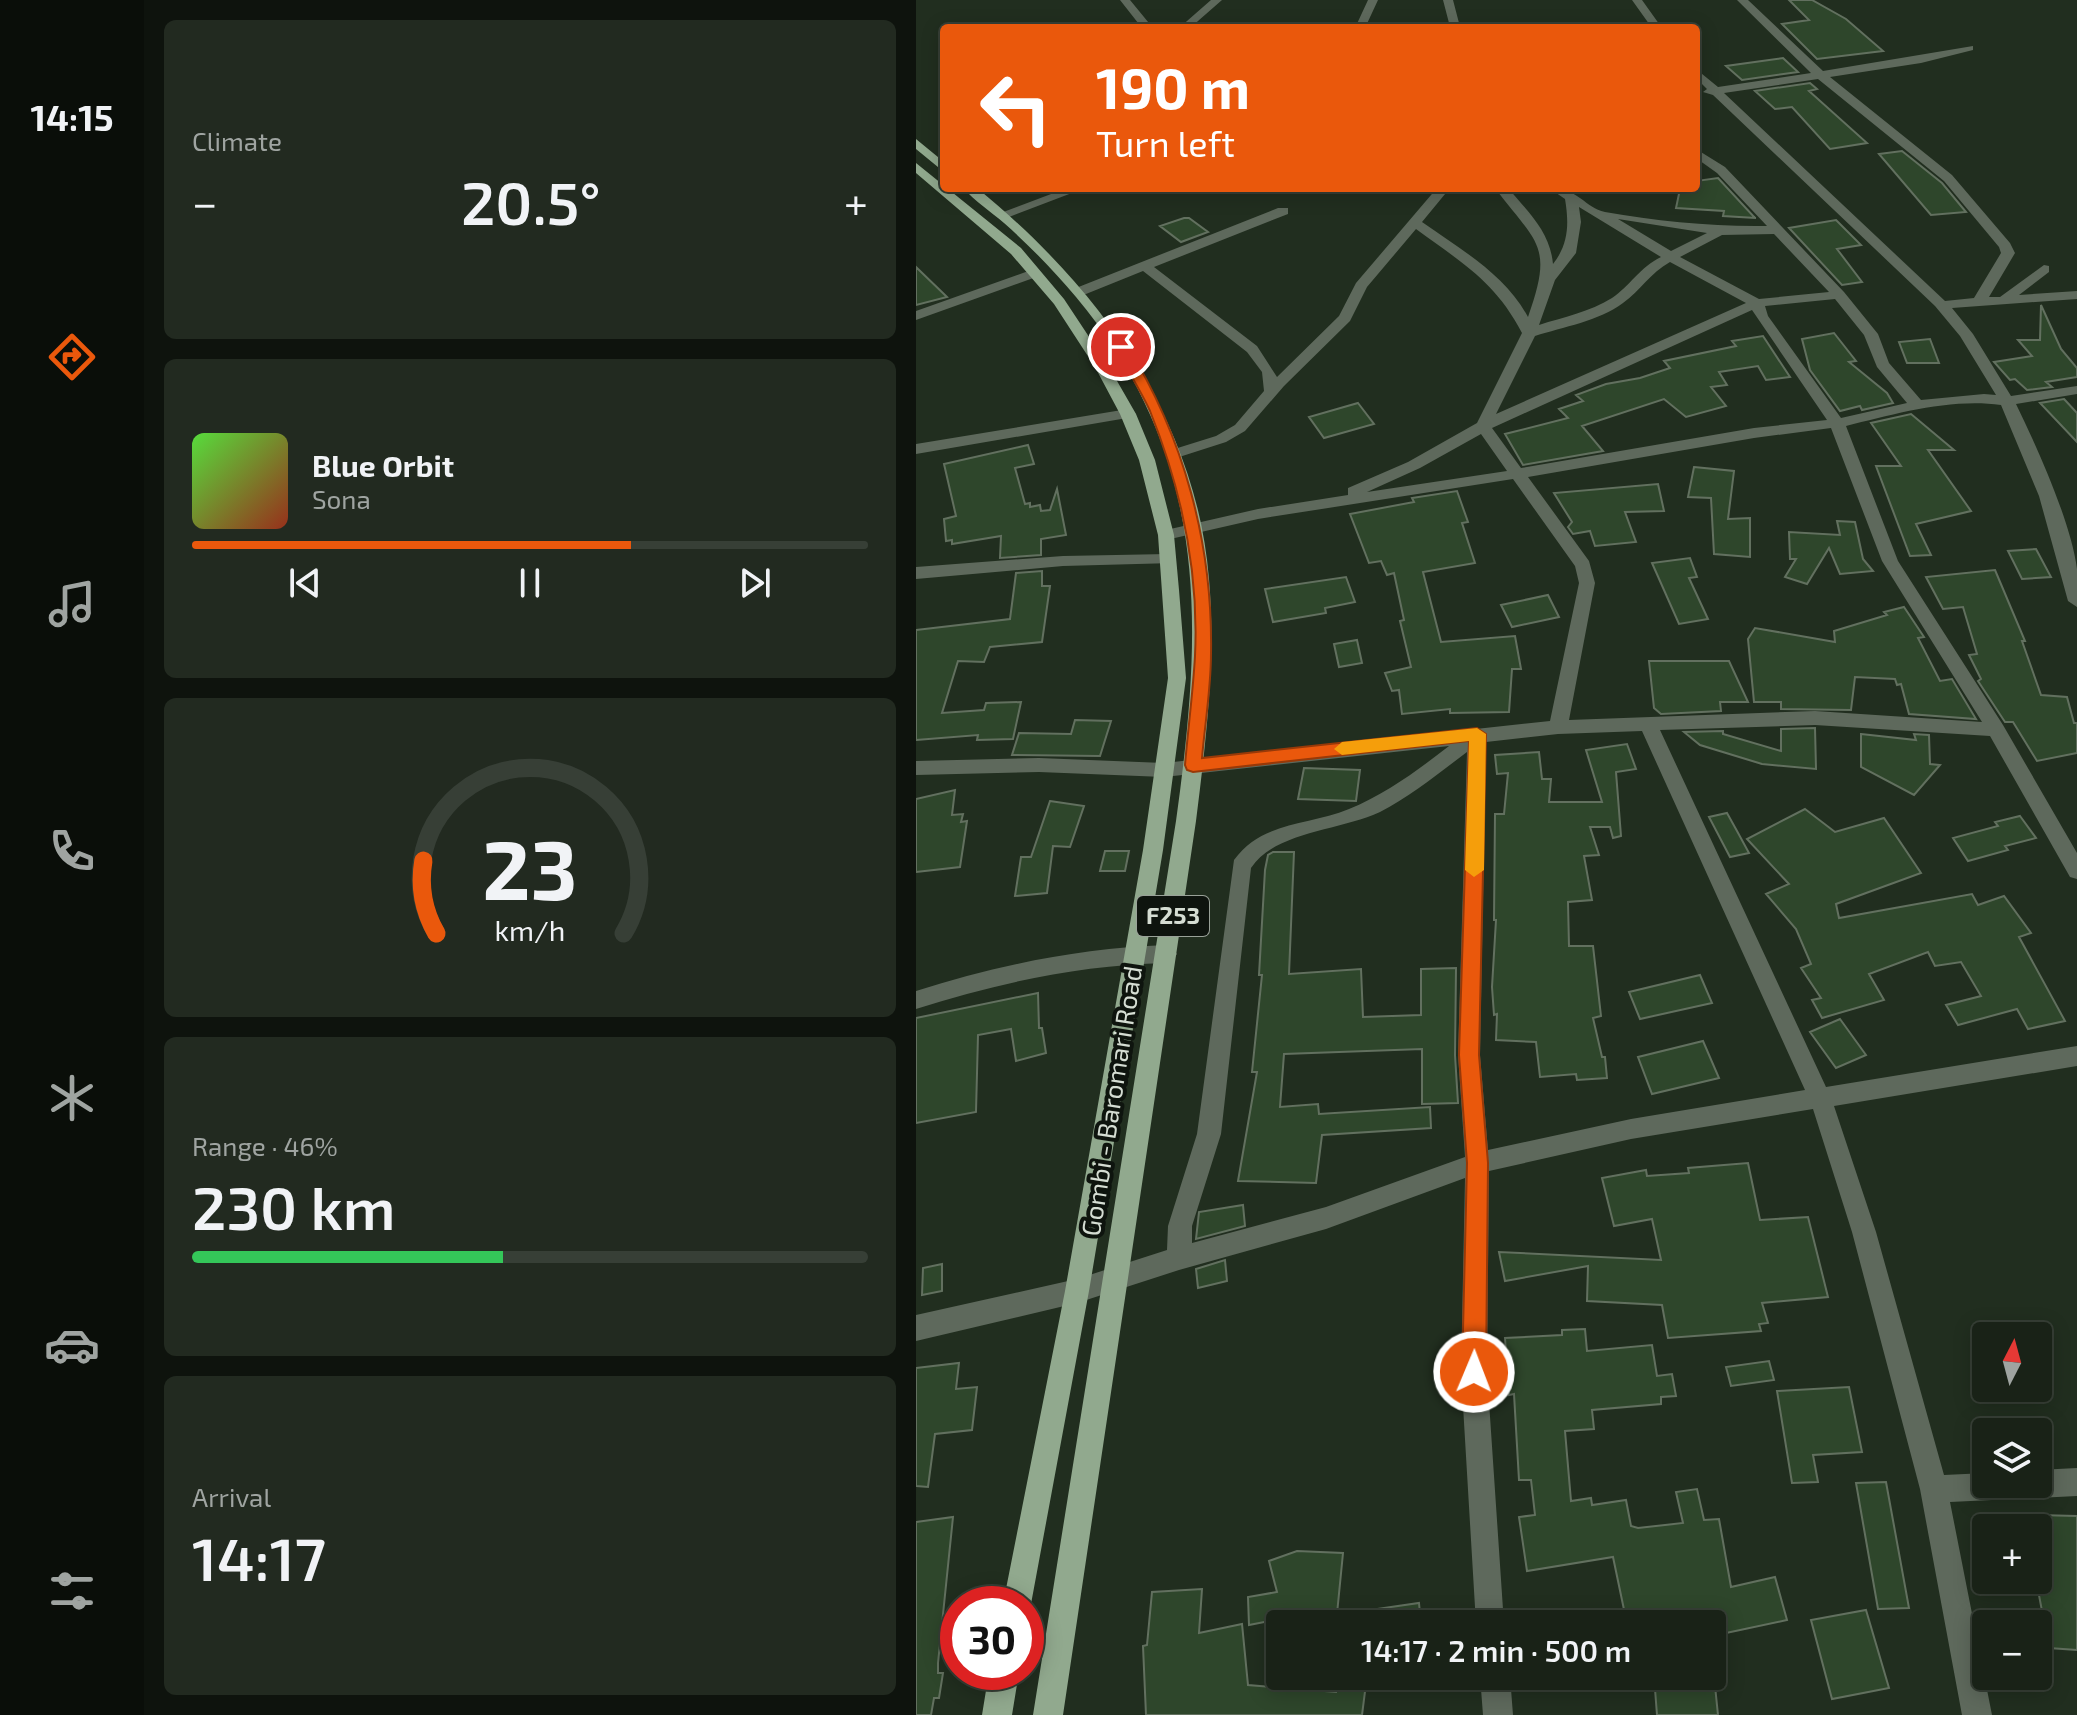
<!DOCTYPE html>
<html lang="en">
<head>
<meta charset="utf-8">
<style>
	:root { --surface:#192217; --page:#222a20; --text:#f1f3f6; --muted:#9fa4a1; --line:#373f36; --accent:#ea580c }
	body { margin:0; font-family:"Exo 2",sans-serif; background:var(--page); color:var(--text); height:100vh; display:flex; flex-direction:column; font-size:30px; white-space:nowrap }
	* { box-sizing:border-box; margin:0 }
	p { font-size:26px; color:var(--muted) }
	.icon { flex:none; width:44px; height:44px; fill:none; stroke:currentColor; stroke-width:2; stroke-linecap:round; stroke-linejoin:round }
	.map { position:relative; flex:1; overflow:hidden }
	.details { display:flex; flex-direction:column; gap:20px; padding:20px; background:#0e130d; width:772px }
	.details>* { flex:none }
	.top-card { position:absolute; left:24px; top:24px; width:760px; height:168px; border-radius:8px; box-shadow:0 4px 20px #0003,0 0 0 2px var(--line); background:#ea580c; color:#fff; overflow:hidden }
	.needle { width:52px; rotate:6deg }
	.controls { position:absolute; left:1056px; top:1322px; display:grid; gap:16px }
	.controls a { display:grid; place-items:center; width:80px; height:80px; border-radius:8px; background:var(--surface); box-shadow:0 4px 20px #0003,0 0 0 2px var(--line); font-size:40px }
	.speed { position:absolute; left:24px; top:1586px; display:flex; gap:16px; font-size:40px; font-weight:700; text-align:center }
	.speed>* { display:grid; place-content:center; width:104px; height:104px; border-radius:50%; background:var(--surface); box-shadow:0 4px 20px #0003,0 0 0 2px var(--line); line-height:1 }
	.speed .limit { border:12px solid #d22; background:#fff; color:#111 }
	.pin { position:absolute; display:grid; place-items:center; width:68px; height:68px; color:#fff; margin:-34px; border:4px solid #fff; border-radius:50%; box-shadow:0 2px 8px #0007 }
	.me { position:absolute; width:88px; margin:-44px; rotate:1deg; stroke-linejoin:round; filter:drop-shadow(0 0 6px #0008) }
	.turn { display:flex; align-items:center; gap:28px; height:168px; padding:0 24px; font-size:36px }
	.turn .icon { width:104px; height:104px; stroke-width:2.5 }
	.turn b { display:block; font-size:56px; line-height:68px }
	.big { font-size:60px; font-weight:600; line-height:1.1 }
	.details .widget { flex:1; display:flex; flex-direction:column; justify-content:center; gap:12px; min-width:0; padding:0 28px; border-radius:12px; background:var(--page) }
	.details .dial { align-items:center; gap:0 }
	.dial svg { height:208px; overflow:visible; fill:none; stroke:var(--line); stroke-width:7; stroke-linecap:round; text-anchor:middle }
	.dial text { fill:var(--text); stroke:none }
	.song { display:flex; align-items:center; gap:24px }
	.cover { width:96px; height:96px; border-radius:12px; background:linear-gradient(135deg,hsl(110 70% 55%),hsl(10 70% 35%)) }
	.played { height:8px; border-radius:4px; background:linear-gradient(90deg,var(--accent) 65%,var(--line) 65%) }
	.keys { display:flex; justify-content:space-around; direction:ltr }
	.heat { display:flex; justify-content:space-between; align-items:center; font-size:44px; direction:ltr }
	.charge { height:12px; border-radius:6px; background:linear-gradient(90deg,#34c759 46%,var(--line) 0) }
	.trip { position:absolute; left:350px; top:1610px; width:460px; height:80px; border-radius:8px; background:var(--surface); box-shadow:0 4px 20px #0003,0 0 0 2px var(--line); font-weight:600; line-height:80px; text-align:center }
	main { display:flex; flex:1; min-height:0 }
	.dock { display:flex; flex-direction:column; width:144px; justify-content:space-around; align-items:center; background:#0a0e09; color:var(--muted) }
	.dock .icon { width:56px; height:56px }
	.dock .on { color:var(--accent) }
	.dock b { font-size:36px; color:var(--text) }
	.map>svg:first-child { display:block }
	.building { fill:#2e462b; stroke:#62705f; stroke-width:2 }
	.lines { fill:none; stroke-linecap:round; stroke-linejoin:round }
	.minor { fill:#5e695c; fill-rule:evenodd }
	.major { fill:#91a98e; fill-rule:evenodd }
	.route { fill:#ea580c; stroke:#983908; stroke-width:2 }
	.slow { fill:#f59e0b }
	.labels { text-anchor:middle; stroke-width:8; stroke-linejoin:round; paint-order:stroke }
	.shield { fill:#0e140e; stroke:#99a198; stroke-width:2 }
	.shield-label { font-size:24px; font-weight:bold; fill:#d5ddd3 }
	.street-label { font-size:26px; fill:#d5ddd3; stroke:#0e140e }
</style>
</head>
<body>
<main>
<nav class="dock">
<b>14:15</b>
<svg class="icon on" aria-label="directions" viewBox="0 0 24 24"><path d="M12 3l9 9-9 9-9-9zM9 14v-3h6M13 9l2 2-2 2"/></svg>
<svg class="icon" aria-label="music" viewBox="0 0 24 24"><path d="M9 18V5l10-2v13"/><circle cx="6" cy="18" r="3"/><circle cx="16" cy="16" r="3"/></svg>
<svg class="icon" aria-label="phone" viewBox="0 0 24 24"><path d="M5 4h4l2 5-3 2q2 4 5 5l2-3 5 2v4C11 20 4 13 5 4z"/></svg>
<svg class="icon" aria-label="climate" viewBox="0 0 24 24"><path d="M12 3v18M4 7l16 10M4 17L20 7"/></svg>
<svg class="icon" aria-label="car" viewBox="0 0 24 24"><path d="M5 17H2v-5l4-1 3-4h7l3 4 3 1v5h-3M9 17h6M6 11h13"/><circle cx="7" cy="17" r="2"/><circle cx="17" cy="17" r="2"/></svg>
<svg class="icon" aria-label="filters" viewBox="0 0 24 24"><path d="M4 7h16M4 17h16"/><circle cx="9" cy="7" r="2"/><circle cx="15" cy="17" r="2"/></svg>
</nav>
<section class="details">
<div class="widget"><p>Climate</p>
<div class="heat"><a>−</a><b class="big">20.5°</b><a>+</a></div>
</div>
<div class="widget">
<div class="song"><i class="cover"></i><div><b>Blue Orbit</b><p>Sona</p></div></div>
<div class="played"></div>
<div class="keys"><svg class="icon" aria-label="previous" viewBox="0 0 24 24"><path d="M18 5L8 12l10 7zM5 5v14"/></svg><svg class="icon" aria-label="pause" viewBox="0 0 24 24"><path d="M8 5v14M16 5v14"/></svg><svg class="icon" aria-label="next" viewBox="0 0 24 24"><path d="M6 5l10 7-10 7zM19 5v14"/></svg></div>
</div>
<div class="widget dial"><svg viewBox="0 0 100 80">
<path d="M14 69A42 42 0 1 1 86 69"/>
<path d="M14 69A42 42 0 0 1 9 41" stroke="#ea580c"/>
<text x="50" y="56" font-size="32" font-weight="700">23</text>
<text x="50" y="72" font-size="11">km/h</text>
</svg></div>
<div class="widget"><p>Range · 46%</p><b class="big">230 km</b><div class="charge"></div></div>
<div class="widget"><p>Arrival</p><b class="big">14:17</b></div>
</section>
<div class="map">
<svg width="1161" height="1715" viewBox="0 0 1161 1715">
	<rect width="100%" height="100%" fill="#212e1f"/>
	<path class="building" d="M873,0H896L930,19L967,51L901,59L866,24L893,20Z
		M867,58L882,72L826,80L810,66Z
		M894,83L901,89L893,91L951,143L914,149L876,107L859,109L839,91Z
		M986,151L1026,183L1050,212L1015,215L963,154Z
		M802,178L839,218H840L807,216L808,211L760,208L764,189L780,190V181Z
		M268,218H273L292,232L265,242L244,226Z
		M920,220L945,245L921,249L946,282L926,285L873,228Z
		M0,267L31,297L0,305Z
		M1125,305L1145,349L1161,368V377L1130,382L1136,387L1111,390L1099,379L1094,380L1078,362L1116,356L1102,340H1124Z
		M918,333L940,361L933,362L971,393L977,403L946,410L944,406L924,411L894,370L886,339Z
		M847,336L874,377L850,380L842,366L803,372L811,385L795,387L810,406L770,417L748,399L666,426L687,451L607,465L589,434L652,418L643,409L667,401L660,395L690,384L724,378L754,368L748,361L820,346L816,341Z
		M1014,339L1023,363H991L983,342Z
		M1148,399L1161,413V442L1124,403Z
		M442,403L458,424L408,438L393,417Z
		M995,414L1038,450H1012L1055,511L1000,524L1015,555L994,556L960,466H985L955,423Z
		M112,445L118,464L99,468L109,504L114,503V507L124,505L125,511L134,510L141,489L150,535L125,539V555L84,558L85,536L36,544V540L30,541L28,519L40,516L28,464Z
		M778,467L818,471L812,519L834,518V557L798,554L795,498L772,497Z
		M742,484L748,511L709,512L720,542L679,546L674,531L657,534L652,527L656,522L638,493Z
		M541,491L552,522L546,523L559,563L507,572L525,642L599,636L605,669H596L593,712L534,713V709L486,714L483,690L476,691L469,673L495,667L484,621L488,620L478,573L471,575L465,561L453,563L434,514L498,502L496,498Z
		M921,521L939,522L947,559L957,571L924,574L913,548L891,584L869,577L880,559H874L873,532L924,535Z
		M1120,549L1135,577L1106,579L1092,551Z
		M774,558L781,577L773,578L792,619L763,624L736,563Z
		M1079,570L1109,641H1106L1125,695L1151,697L1158,723H1161V753L1121,761L1097,722H1089L1062,681L1065,679L1053,655L1061,654L1047,607L1027,609L1010,577Z
		M126,571V586H134L126,642L74,647L68,662L42,661L26,713L68,710L70,703L105,702L97,739L61,740L62,735L0,740V630L94,619L100,573Z
		M430,577L439,602L409,608L410,613L357,622L349,589Z
		M632,595L643,617L596,627L585,605Z
		M988,607L1008,637L1002,638L1024,681L1036,679L1060,719L993,714L985,684L981,685L979,679L939,677L935,710L865,709V702H838L832,639L839,628L919,642L918,631L971,615L968,612Z
		M441,640L446,663L423,667L418,644Z
		M733,661H813L832,702H804L805,711L745,714L738,708Z
		M159,720L195,721L184,756L96,755L103,733L155,734Z
		M899,728L900,769L846,764L784,745L768,732L807,731V734L865,751V729Z
		M945,734L1000,740L998,734L1013,735L1014,764L1024,765L998,795L945,767Z
		M711,744L720,769L700,772L705,836L697,838L694,827H674L683,855L668,856L676,900L652,902L653,946H677L685,1016L677,1018L686,1057H689L691,1078L661,1080L660,1074L624,1077L620,1042L580,1040L581,1014L578,1015L576,987L580,920H578L579,814H588L592,773L581,774L579,755L623,752L626,779H635L633,802H686L670,750Z
		M388,768L444,770L440,801L382,799Z
		M39,790L36,815L47,814L45,822L51,821L44,867L0,872V799Z
		M134,801L168,806L154,847L137,846L131,893L99,896L105,857H115Z
		M889,809L919,832L968,818L1005,873L920,904L923,918L1056,894L1062,905L1088,896L1115,933L1103,937L1149,1021L1112,1029L1101,1009L1042,1025L1030,1005L1065,996L1045,962L1019,966L1012,952L953,974L968,1000L906,1018L896,1000L905,998L885,968L895,964L880,929L850,894L873,884L831,839Z
		M811,813L821,831L833,853L814,857L793,817Z
		M1104,816L1120,838L1089,846L1092,850L1052,861L1037,838L1082,826L1079,822Z
		M189,851H213L209,871H184Z
		M357,852H378L373,974L445,969L447,1017L505,1015V969L540,968L539,1055L542,1103L506,1104V1049L368,1054L364,1107L402,1104L403,1114L514,1107L515,1128L406,1135L400,1183L322,1181L341,1072H336L346,975H343L349,870L352,855Z
		M784,975L796,1003L724,1019L713,992Z
		M122,993L123,1028H126L130,1053L100,1061L95,1029L62,1035L60,1112L0,1123V1018Z
		M924,1019L950,1055L920,1068L894,1032Z
		M787,1041L803,1078L736,1094L722,1057Z
		M832,1163L844,1220L892,1217L912,1297L846,1303L852,1323L843,1324L845,1331L752,1338L746,1305L671,1301L672,1266L589,1281L583,1252L745,1260L736,1219L698,1226L686,1178L730,1170L731,1176L773,1173L772,1168Z
		M327,1205L329,1226L280,1239L283,1212Z
		M309,1260L311,1281L282,1288L280,1269Z
		M26,1264V1291L6,1295L7,1268Z
		M669,1329L671,1351L736,1345L741,1376L756,1374L760,1396L745,1397V1404L676,1410L678,1429L649,1431L655,1501L675,1498L676,1505L710,1500L715,1526L722,1528L767,1523L760,1492L781,1489L788,1520L803,1519L815,1587L859,1577L871,1620L796,1636V1624H711L697,1557L611,1571L603,1517L619,1515L615,1480H603L598,1394L593,1395L589,1338L646,1335V1330Z
		M853,1361L858,1380L815,1386L810,1367Z
		M43,1363L40,1389L61,1387L56,1430L19,1434L12,1487L0,1486V1368Z
		M933,1387L946,1452L897,1455L902,1482L876,1483L861,1391Z
		M970,1482L993,1608L962,1609L940,1483Z
		M1122,1515L1161,1516V1650L1133,1648L1122,1590Z
		M37,1517L22,1663V1673H27L23,1698H18L15,1715H0V1522Z
		M381,1551L427,1553L420,1624L389,1622L390,1614L333,1625L332,1597L361,1592L353,1561Z
		M286,1589L283,1633L326,1624L332,1685L420,1692L422,1676H451L446,1715H230L227,1646L231,1645L236,1592Z
		M503,1603L505,1624H441L440,1612Z
		M950,1610L973,1688L916,1699L895,1620Z
		M738,1676H798L802,1715H741Z"/>
	<g class="lines">
		<path class="minor" d="M204,0H214L237,28H226Z
			M295,0H306L274,28H263Z
			M452,0H462L449,28H439Z
			M527,0H537L543,23L541,28H531L533,23Z
			M716,0H726L746,28H736Z
			M821,0H832L907,71L1057,46V50L1005,63L914,77L1036,175L1094,243L1099,253L1073,297H1084L1128,265L1133,266V272L1103,295L1161,291V299L1036,308L1057,334L1095,396L1161,386V394L1100,404C1121,447 1155,522 1161,569C1161,581 1161,595 1161,607L1152,601L1123,496L1085,405C1034,398 979,414 930,426L982,561L1087,725L1161,853V879L1154,877L1074,736L899,725L744,730L910,1087L1161,1046V1066L918,1106L960,1232L1028,1475L1070,1473V1484H1122V1470L1161,1468V1496L1034,1502L1076,1715H1046L1004,1489L936,1232L897,1109L715,1139L573,1171L571,1372L588,1624H560L545,1372L549,1178L410,1229L263,1270L161,1303L0,1341V1315L161,1279L251,1250L252,1226L281,1134L318,860C346,821 392,826 433,809C470,794 502,770 533,746L248,777L123,772L0,775V761L123,758L248,763L634,721L663,583L659,566L597,479L342,519L250,540L242,535L250,530L342,509L432,495V488L492,462L561,423L606,333C579,281 546,263 500,229L451,287L434,321L368,386L329,431L310,442L257,459L252,457V451L300,436L319,425L348,391L346,372L331,352L227,271L170,294H160V288L362,208H372V214L238,267L341,346L361,377L423,316L440,283L521,188H534L506,222C544,249 589,274 612,317C638,244 621,244 579,188H592C612,212 634,231 637,264C653,244 653,223 649,199L633,188C663,188 669,208 689,212C741,221 798,227 851,226L801,173L780,158V149L809,167L928,292L962,334L973,363L1005,400L1068,394L1080,395L1044,336L1019,306L797,95L787,92L791,89L780,78V69L802,87L895,73ZM902,79L1028,181L1083,247L1085,253L1058,298L1029,301L808,93ZM663,207L745,257C724,267 714,286 696,298C674,312 647,317 623,325L639,280L660,253L665,222ZM702,219L791,233L755,251ZM858,234L913,292L843,299L764,257L806,235ZM754,262L830,303L580,414L619,336C647,327 683,321 707,303C725,290 734,273 754,262ZM919,299L948,335L961,367L991,403L925,418L852,316L849,306ZM836,310L911,420L838,428L605,468L576,428ZM915,428L966,561L1066,722L899,711L653,720L679,583L673,561L612,477L838,438ZM565,434L591,471L451,492L504,468ZM726,731L889,1090L715,1119L572,1150L564,1055L570,742L642,734ZM551,752L542,1055L549,1157L410,1207L276,1243V1226L305,1134L335,868C360,831 423,831 464,812C495,796 523,773 551,752Z
			M151,188H169L93,217L82,214Z
			M118,269L125,273L123,276L0,320V311Z
			M212,409L220,414L217,417L0,454V444Z
			M252,554L260,559L258,563L147,566L0,579V567L147,556Z
			M250,945L257,948L261,954L257,960L250,963C164,965 82,983 0,1009V991C82,965 164,948 250,945Z
			M564,1676H594L597,1715H567Z"/>
		<path class="major" d="M0,139L28,162V172L0,149Z
			M0,163L105,248L148,299L193,367L220,414L239,460L258,535L263,590L270,678L247,850L173,1291L115,1604L110,1614V1604H87L149,1291L227,850L252,678L242,535L223,460L204,414L179,367L138,304L95,254L0,173Z
			M47,188H61C182,287 280,418 293,579C300,659 290,741 280,821L147,1715H117L260,821C287,626 295,459 160,297C138,271 114,246 88,223C75,212 59,201 47,188Z
			M73,1672H103L96,1715H66Z"/>
	</g>
	<path class="route" d="M201,344H210C268,437 297,544 295,654C295,688 289,723 286,758L561,728L570,734L563,1055L572,1163L570,1372L566,1380L558,1384L550,1380L546,1372L551,1163L543,1055L553,741L277,772L271,770L269,765C272,729 277,692 279,656C283,573 265,488 234,411C224,389 210,368 199,347Z"/>
	<path class="slow" d="M561,728L570,734L568,870L558,877L549,870L553,741L426,755L418,749L426,742Z"/>
	<g class="labels">
		<rect class="shield" x="221" y="896" width="72" height="40" rx="6"/>
		<g class="shield-label">
			<text x="257" y="924">F253</text>
		</g>
		<g class="street-label">
			<text transform="translate(196 1101) rotate(-81)" y="9">Gombi - Baromari Road</text>
		</g>
	</g>
</svg>
<div class="controls">
<a><svg class="needle" viewBox="-14 -14 28 28"><path d="M0-13l5 13h-10z" fill="#e53935"/><path d="M0 13l5-13h-10z" fill="#9fa4a1"/></svg></a>
<a><svg class="icon" aria-label="layers" viewBox="0 0 24 24"><path d="M12 4l9 5-9 5-9-5zM3 14l9 5 9-5"/></svg></a>
<a>+</a>
<a>−</a>
</div>
<div class="speed"><div class="limit">30</div></div>
<div class="pin" style="left:205px;top:347px;background:#d93025"><svg class="icon" aria-label="arrive" viewBox="0 0 24 24"><path d="M6 21V4h12l-3 4 3 4H6"/></svg></div>
<svg class="me" style="left:558px;top:1372px" viewBox="-20 -20 40 40"><circle r="17" fill="#ea580c" stroke="#fff" stroke-width="3"/><path d="M0-11L8 9 0 5-8 9z" fill="#fff"/></svg>
<div class="trip">14:17 · 2 min · 500 m</div>
<div class="top-card">
<div class="turn"><svg class="icon" aria-label="left" viewBox="0 0 24 24"><path d="M17 20v-9H6M10 6l-5 5 5 5"/></svg><div><b>190 m</b>Turn left</div></div>
</div>
</div>
</main>
</body>
</html>
